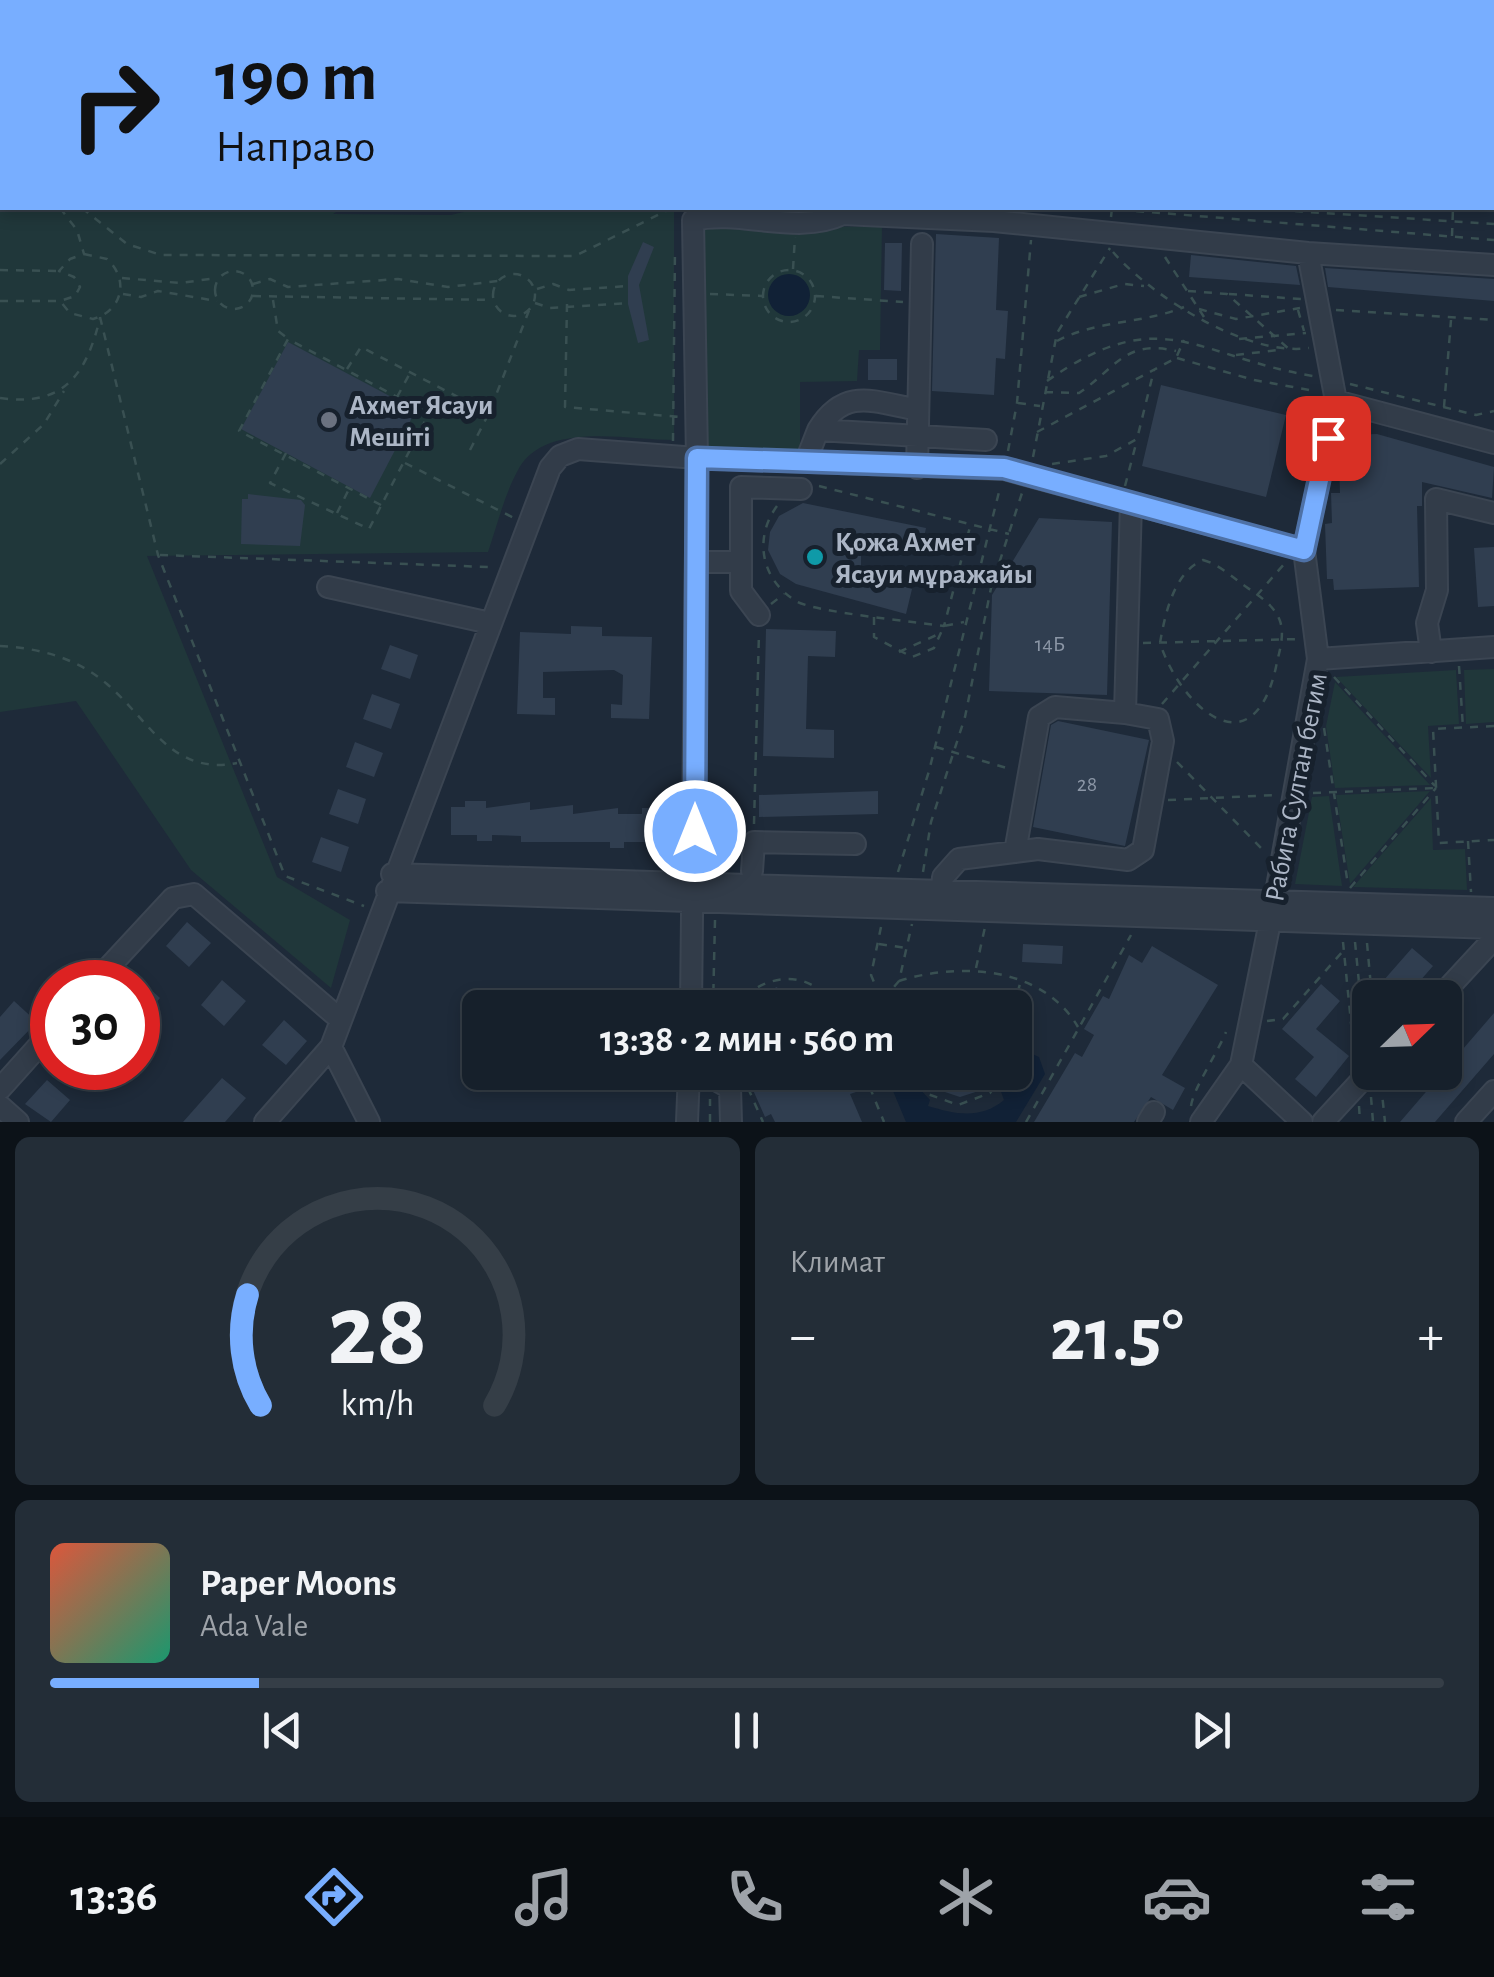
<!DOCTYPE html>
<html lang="ru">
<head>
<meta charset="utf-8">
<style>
	:root { --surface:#16202b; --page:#232d37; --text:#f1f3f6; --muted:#9ea3a9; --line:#353e47; --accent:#78aeff }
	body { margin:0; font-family:"Alegreya Sans",sans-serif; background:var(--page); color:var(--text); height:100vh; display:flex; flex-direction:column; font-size:38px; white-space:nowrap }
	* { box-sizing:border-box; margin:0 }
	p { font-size:32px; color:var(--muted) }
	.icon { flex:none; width:55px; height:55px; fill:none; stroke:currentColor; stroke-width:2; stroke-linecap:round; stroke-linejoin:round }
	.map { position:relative; height:1122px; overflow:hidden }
	.panel { display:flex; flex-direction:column; gap:15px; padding:15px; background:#0c1218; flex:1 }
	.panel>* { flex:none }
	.top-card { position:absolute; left:0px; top:0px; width:1495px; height:210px; box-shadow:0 5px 15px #0003,0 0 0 2px var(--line); background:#78aeff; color:#111; overflow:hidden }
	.needle { width:65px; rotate:67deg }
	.fabs { position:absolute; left:1352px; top:980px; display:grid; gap:20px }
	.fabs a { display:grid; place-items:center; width:110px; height:110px; border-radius:15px; background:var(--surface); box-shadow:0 5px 15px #0003,0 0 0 2px var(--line); font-size:50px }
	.speed { position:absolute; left:30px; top:960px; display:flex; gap:20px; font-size:50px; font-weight:700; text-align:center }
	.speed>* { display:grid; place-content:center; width:130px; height:130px; border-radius:50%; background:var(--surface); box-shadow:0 5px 15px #0003,0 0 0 2px var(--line); line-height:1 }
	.speed .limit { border:15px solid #d22; background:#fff; color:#111 }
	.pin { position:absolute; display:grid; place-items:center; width:85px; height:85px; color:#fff; margin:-42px; border-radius:20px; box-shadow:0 5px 15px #0006 }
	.me { position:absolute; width:110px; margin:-55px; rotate:0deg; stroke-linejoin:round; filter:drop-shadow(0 0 8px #0008) }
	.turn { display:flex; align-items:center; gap:35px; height:210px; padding:0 50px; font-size:45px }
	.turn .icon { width:130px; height:130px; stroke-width:2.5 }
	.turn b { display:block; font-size:70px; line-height:85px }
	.big { font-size:75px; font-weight:600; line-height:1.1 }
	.panel .tile { flex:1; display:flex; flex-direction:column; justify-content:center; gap:15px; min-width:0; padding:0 35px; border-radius:15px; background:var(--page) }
	.panel .dial { align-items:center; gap:0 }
	.dial svg { height:260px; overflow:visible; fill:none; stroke:var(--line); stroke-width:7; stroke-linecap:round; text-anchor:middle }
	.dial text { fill:var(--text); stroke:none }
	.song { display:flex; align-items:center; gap:30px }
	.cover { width:120px; height:120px; border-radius:15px; background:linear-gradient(135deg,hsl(10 70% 55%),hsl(160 70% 35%)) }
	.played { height:10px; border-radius:5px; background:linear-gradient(90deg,var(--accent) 15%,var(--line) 15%) }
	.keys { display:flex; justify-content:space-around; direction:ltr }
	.heat { display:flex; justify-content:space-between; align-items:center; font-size:55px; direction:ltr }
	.panel .tiles { flex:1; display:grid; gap:15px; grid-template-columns:1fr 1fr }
	.tile:last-child { grid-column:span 2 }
	.trip { position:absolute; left:462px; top:990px; width:570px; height:100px; border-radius:15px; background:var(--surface); box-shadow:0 5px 15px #0003,0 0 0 2px var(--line); font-weight:600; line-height:100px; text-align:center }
	.dock { display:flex; height:160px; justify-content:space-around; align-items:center; background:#090d11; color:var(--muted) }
	.dock .icon { width:70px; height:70px }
	.dock .on { color:var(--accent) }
	.dock b { font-size:45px; color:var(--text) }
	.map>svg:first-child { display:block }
	.green { fill:#20373a }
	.water { fill:#112136 }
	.building { fill:#303e50 }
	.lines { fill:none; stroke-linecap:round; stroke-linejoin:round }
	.minor-casing { stroke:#3b4552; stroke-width:24 }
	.path { stroke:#395052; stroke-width:2.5; stroke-dasharray:8 8; stroke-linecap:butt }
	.minor { stroke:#323c49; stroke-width:20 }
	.route-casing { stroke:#4e71a6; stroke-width:25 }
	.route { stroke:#78aeff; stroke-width:18 }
	.worship-dot { fill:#6b7280; stroke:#17212d; stroke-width:4 }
	.culture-dot { fill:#0f9aa8; stroke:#17212d; stroke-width:4 }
	.labels { text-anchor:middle; stroke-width:10; stroke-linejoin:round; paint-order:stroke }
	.number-label { font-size:22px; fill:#8b96a6 }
	.poi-label { font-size:28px; font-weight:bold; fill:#acb6c6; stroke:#17212d; text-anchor:start }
	.street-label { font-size:28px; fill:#acb6c6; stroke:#17212d }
</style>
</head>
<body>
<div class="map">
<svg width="1494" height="1122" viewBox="0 0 1494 1122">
	<rect width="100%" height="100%" fill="#1e2a39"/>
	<path class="green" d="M0,139L2,208H342L333,214L451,215L480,208H674V440C627,440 542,420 517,472C504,496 497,526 488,552L147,556L277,877L350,920L331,988L191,870L76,701L0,712Z
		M703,225L882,227L880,350H859L857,381L800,382V451L702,450Z
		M1494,669V722L1466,724L1464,670Z
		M1456,670L1459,724L1428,726L1431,778L1336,677Z
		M1335,682L1430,785L1335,788L1326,726Z
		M1430,791L1350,884L1336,795Z
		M1329,796L1342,886L1295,884L1312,797Z
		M1431,798L1433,850L1465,849L1467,890L1353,887Z"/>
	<path class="water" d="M768 295a21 21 0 1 1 42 0a21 21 0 1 1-42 0Z
		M1028,1052L1039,1057L1045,1074L1016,1122H906L888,1079L889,1073H905L930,1100L928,1106C955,1114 980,1120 1004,1100L999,1086Z"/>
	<path class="building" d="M936,234L999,238L996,310L1008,311L1005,359L996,358L994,395L932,391Z
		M643,242L654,247L639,285L649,340L638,343L628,304V276Z
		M885,243H902L901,291L884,290Z
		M1191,255L1296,266L1300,285L1189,277Z
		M1325,268L1494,279V301L1328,287Z
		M288,342L416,410L370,498L241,429Z
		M868,359H897V380H868Z
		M1161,385L1286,415L1266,497L1142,466Z
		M1377,434L1494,467L1492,498L1422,482V506H1417L1419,587L1334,590L1333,579H1327L1325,524L1332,523L1331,493H1340L1339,463L1349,462V435Z
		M248,494L301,500L305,505L300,546L241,544L242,499H248Z
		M803,503L926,528L921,552L879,543L866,548L861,556V567L868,576L912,589L906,614L796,584L780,574L768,550L770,532L779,516Z
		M1039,518L1112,522L1107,695L989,691L992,595Z
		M1494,547V606L1478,607L1474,548Z
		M571,626L602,627V636L652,637L649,719L611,718V704L622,705L623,675L614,670L543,672V698H555V715L517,714L520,632L571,634Z
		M766,629L836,631L835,657L808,656L806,729L834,730V758L763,756Z
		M390,645L418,655L410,679L381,669Z
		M372,694L400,704L391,729L363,719Z
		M1058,721L1149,740L1125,846L1033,827L1051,725Z
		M355,742L383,753L374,777L346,767Z
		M338,789L366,799L358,824L329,814Z
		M878,791V814L759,817V795Z
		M465,801H486V808L530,802V810L573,805V814L618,808V814H642V808H663L669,848H655L654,842H624V848H610V842H521V836L492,835V841H477V835H451V807H465Z
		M321,837L349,847L341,872L312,862Z
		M187,922L211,943L189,967L166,946Z
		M1023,944L1063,946L1062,964L1022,962Z
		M1152,946L1218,985L1162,1075L1185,1088L1173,1110L1151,1097L1134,1122H1034L1075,1053L1082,1057L1094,1035L1084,1029L1103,996L1109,999L1129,955L1142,963Z
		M1412,948L1433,966L1405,998H1386L1376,989Z
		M138,978L160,998L138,1024Z
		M222,980L246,1001L224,1026L201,1005Z
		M1321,984L1340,1001L1316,1029L1349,1056L1316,1097L1295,1079L1314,1057L1282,1029Z
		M777,987L779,993L791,988L800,1008H729Z
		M14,1001L37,1022L0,1060V1017Z
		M1494,1013V1054L1435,1122H1400Z
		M284,1020L307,1041L286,1065L262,1045Z
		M745,1072H847L856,1092L850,1094L862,1122H775L771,1114L765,1117Z
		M918,1072H1000L988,1088L960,1097L933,1088Z
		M222,1078L246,1098L225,1122H183Z
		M47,1080L70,1100L51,1122L25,1104Z"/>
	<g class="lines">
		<g class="minor-casing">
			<path id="minor" d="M1308,253L1336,401
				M818,430C845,386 874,402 918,410
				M806,461L818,430L986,440
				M917,468L922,244
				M697,562H741
				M328,587L490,623
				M759,615L741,591V487L801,489
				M1431,652L1427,623L1437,590L1436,499L1494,513
				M1318,659L1494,647
				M1015,852L1039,717L1055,707L1125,713
				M752,871L754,842L855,844
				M392,874L1494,908
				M387,891L1494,928
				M942,891L943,877L959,859L1038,849L1128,860L1143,850L1163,741L1158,719L1125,713L1131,503
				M95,982L173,898L194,894L341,1020
				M1439,998L1488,945
				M691,1008L697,458L1004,469L1304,550
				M331,1047L369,1122
				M1241,1065L1302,1122
				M702,1072L730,1088L731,1122
				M0,1089L52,1031
				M0,1106L18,1122
				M265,1122L331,1047L550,468L560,456L578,449L697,458L693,220C743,209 796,236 843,214L994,221L1308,253L1494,265
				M687,1122L689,1072
				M1148,1122L1154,1112
				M1201,1122L1241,1065L1277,887L1318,659L1304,550L1336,401L1494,443
				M1323,1122L1370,1071
				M1466,1122L1494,1091"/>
		</g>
		<path class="path" d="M120,0V2
			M503,0L505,2
			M533,0L535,2
			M1133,0L1136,2
			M1205,0L1207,2
			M1355,0L1358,2
			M987,2L990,0
			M1040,2L1045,0
			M1218,2L1221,0
			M1244,2L1245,0
			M1337,2L1338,0
			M1489,2L1491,0
			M1492,42H1494
			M1492,49L1494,48
			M1492,111L1494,110
			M1492,143L1494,147
			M1492,161H1494
			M0,171L2,172
			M1492,182L1494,181
			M0,189H2
			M60,208L77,230L84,254
			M82,208L127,244L161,255L575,256L672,208
			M1247,208L1494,224
			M1136,211L1494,240
			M1111,217L1112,208
			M1452,236L1453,208
			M1113,252C1152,297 1248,357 1309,348
			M84,254L107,259C130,280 122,311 93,319L70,313L60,301L75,296L80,287L74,277L59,271L70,259Z
			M1165,257L1204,317
			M793,269L795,237
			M0,270L58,271
			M763 296a26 26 0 1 1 52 0a26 26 0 1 1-52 0Z
			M215 290a19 19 0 1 1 38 0a19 19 0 1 1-38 0Z
			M493 295a21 21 0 1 1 42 0a21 21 0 1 1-42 0Z
			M122,278L180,283L217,278
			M253,284L270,279L288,287L398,279L448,287L498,281
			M537,289L553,284L569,290L628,286
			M1188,291L1227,294L1290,350
			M123,294L141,297L158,291L217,301
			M710,294L762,296
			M1229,294L1301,299
			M253,296L493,300
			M816,296L903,302
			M1079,297L1124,284L1144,286
			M273,300L278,331L286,337
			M0,301H58
			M535,303L550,308L628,303
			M567,304L565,407L680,417
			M1199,309L1236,319L1300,308
			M1298,310L1304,331
			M1336,310L1494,320
			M100,317L158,555L285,876L364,906
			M1239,339L1306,333
			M1057,341C1096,320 1143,324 1184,307
			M1236,355L1278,350
			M1177,358L1254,380L1315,391
			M347,369L361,347L489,413L530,308
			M1047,381C1162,300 1196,357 1313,376
			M1350,384L1476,415L1494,411
			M1045,392L1079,393C1116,368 1125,339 1176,351
			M397,397L409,375
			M0,398C63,407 86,376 100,318
			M1018,403L1040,406
			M1444,407L1451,320
			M1037,432L1176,358L1184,340
			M673,441L675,249
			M470,450L488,415
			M1008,451L1017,403L1031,240
			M286,453L270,483L369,529L441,390
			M1033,457L1057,333L1110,248
			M405,463L514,518
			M0,464L44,424L64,391
			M1052,464L1106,456L1137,439L1154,370
			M819,486L1009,534
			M1125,486L1137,440
			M381,505L239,431L288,339L429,414
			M777,506C754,537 760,579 796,601C813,612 917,622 944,626L971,523
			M337,513L350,487
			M160,555L488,567
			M1203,560C1218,564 1230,575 1242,584C1256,594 1274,604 1280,621C1285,636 1279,652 1276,667C1253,771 1181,708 1160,643C1165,614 1174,572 1203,560Z
			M771,604L784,594
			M874,617V637L912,657L934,648L944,626L964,622
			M1143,643L1300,639
			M0,646C39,648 77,658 107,684C149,720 172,776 237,763
			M899,652L941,633
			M1459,666L1463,728
			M1334,677L1435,786
			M1162,704L1285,563
			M1494,726L1433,729L1439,843L1494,840
			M1324,728L1348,885
			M936,747L1010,769
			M1177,762L1263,850
			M1313,793L1436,788
			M1168,800L1275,795
			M754,824L759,632
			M1468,841L1471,892
			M898,872L929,771L1000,488
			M923,872L931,822L965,717L991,588L1022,493
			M1350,888L1436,788
			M881,927L871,975L882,1001L899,981L912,924
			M1343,942L1355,1063
			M1355,942L1366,1054
			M1367,943L1372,998
			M879,944L906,948
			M976,968L985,927
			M899,981C960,962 1042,966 1078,1027
			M827,990L882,1001V1008
			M713,1008L715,920
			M734,1008C760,973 812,966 834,1008
			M1013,1008L1020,984
			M1267,1021L1283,1019L1343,951
			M1015,1048V1052
			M868,1072L866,1078L884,1122
			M908,1072L925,1093L958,1105L990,1093L1007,1072
			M1381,1084L1385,1122
			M748,1088L763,1122
			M1371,1097L1373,1122
			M1191,1106C1193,1089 1218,1052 1226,1032
			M1359,1106L1360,1122
			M710,1122V1099
			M1026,1122L1131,935"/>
		<use href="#minor" class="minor"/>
	</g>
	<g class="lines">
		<g class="route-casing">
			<path id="route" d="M695,831L697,458L1004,468L1304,550L1328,438"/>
		</g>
		<use href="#route" class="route"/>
	</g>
	<circle class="worship-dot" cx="329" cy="420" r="10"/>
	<circle class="culture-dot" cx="815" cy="557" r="10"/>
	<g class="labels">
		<g class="number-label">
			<text x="1050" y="651">14Б</text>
			<text x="1087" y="791">28</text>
		</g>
		<g class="poi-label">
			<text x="349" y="414">Ахмет Ясауи<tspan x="349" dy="32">Мешіті</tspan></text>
			<text x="835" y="551">Қожа Ахмет<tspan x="835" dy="32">Ясауи мұражайы</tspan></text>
		</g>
		<g class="street-label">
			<text transform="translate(1295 787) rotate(-79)" y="10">Рабига Султан бегим</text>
		</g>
	</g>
</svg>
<div class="fabs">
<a><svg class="needle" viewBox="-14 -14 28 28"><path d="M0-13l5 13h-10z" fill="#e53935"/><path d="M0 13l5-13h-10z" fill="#9ea3a9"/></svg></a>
</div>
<div class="speed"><div class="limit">30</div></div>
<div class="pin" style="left:1328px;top:438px;background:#d93025"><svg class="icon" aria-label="arrive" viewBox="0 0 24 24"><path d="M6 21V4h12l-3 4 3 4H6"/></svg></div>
<svg class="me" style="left:695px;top:831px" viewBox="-20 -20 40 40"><circle r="17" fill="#78aeff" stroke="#fff" stroke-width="3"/><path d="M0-11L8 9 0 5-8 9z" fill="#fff"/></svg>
<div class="trip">13:38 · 2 мин · 560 m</div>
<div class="top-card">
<div class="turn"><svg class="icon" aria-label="right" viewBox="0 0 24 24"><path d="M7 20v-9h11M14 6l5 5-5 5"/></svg><div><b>190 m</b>Направо</div></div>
</div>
</div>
<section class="panel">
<div class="tiles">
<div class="tile dial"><svg viewBox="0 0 100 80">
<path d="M14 69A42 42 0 1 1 86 69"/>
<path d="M14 69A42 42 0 0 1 10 35" stroke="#78aeff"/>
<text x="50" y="56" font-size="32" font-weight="700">28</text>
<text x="50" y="72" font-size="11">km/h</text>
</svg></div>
<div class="tile"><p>Климат</p>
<div class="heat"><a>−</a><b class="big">21.5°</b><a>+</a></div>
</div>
<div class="tile">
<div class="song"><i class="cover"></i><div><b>Paper Moons</b><p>Ada Vale</p></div></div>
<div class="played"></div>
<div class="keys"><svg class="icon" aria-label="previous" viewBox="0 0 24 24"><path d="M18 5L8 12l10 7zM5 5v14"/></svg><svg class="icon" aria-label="pause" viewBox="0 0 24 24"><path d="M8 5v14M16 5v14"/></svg><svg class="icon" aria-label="next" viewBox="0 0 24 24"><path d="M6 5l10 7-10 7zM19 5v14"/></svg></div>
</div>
</div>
</section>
<nav class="dock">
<b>13:36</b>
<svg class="icon on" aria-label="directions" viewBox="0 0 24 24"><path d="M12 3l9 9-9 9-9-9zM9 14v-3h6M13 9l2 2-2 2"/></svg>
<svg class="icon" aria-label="music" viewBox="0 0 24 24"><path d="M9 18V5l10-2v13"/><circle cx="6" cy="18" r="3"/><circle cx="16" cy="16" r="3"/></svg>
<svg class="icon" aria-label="phone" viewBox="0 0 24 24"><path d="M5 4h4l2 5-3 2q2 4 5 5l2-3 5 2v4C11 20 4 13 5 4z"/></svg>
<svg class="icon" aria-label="climate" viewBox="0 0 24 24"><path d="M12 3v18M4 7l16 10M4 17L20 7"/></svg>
<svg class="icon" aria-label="car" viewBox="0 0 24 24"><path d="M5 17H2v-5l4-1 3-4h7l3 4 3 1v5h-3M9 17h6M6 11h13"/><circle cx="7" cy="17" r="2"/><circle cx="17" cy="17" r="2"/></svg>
<svg class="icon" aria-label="filters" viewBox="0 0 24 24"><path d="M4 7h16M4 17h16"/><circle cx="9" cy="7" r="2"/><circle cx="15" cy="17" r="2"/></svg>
</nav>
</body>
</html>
